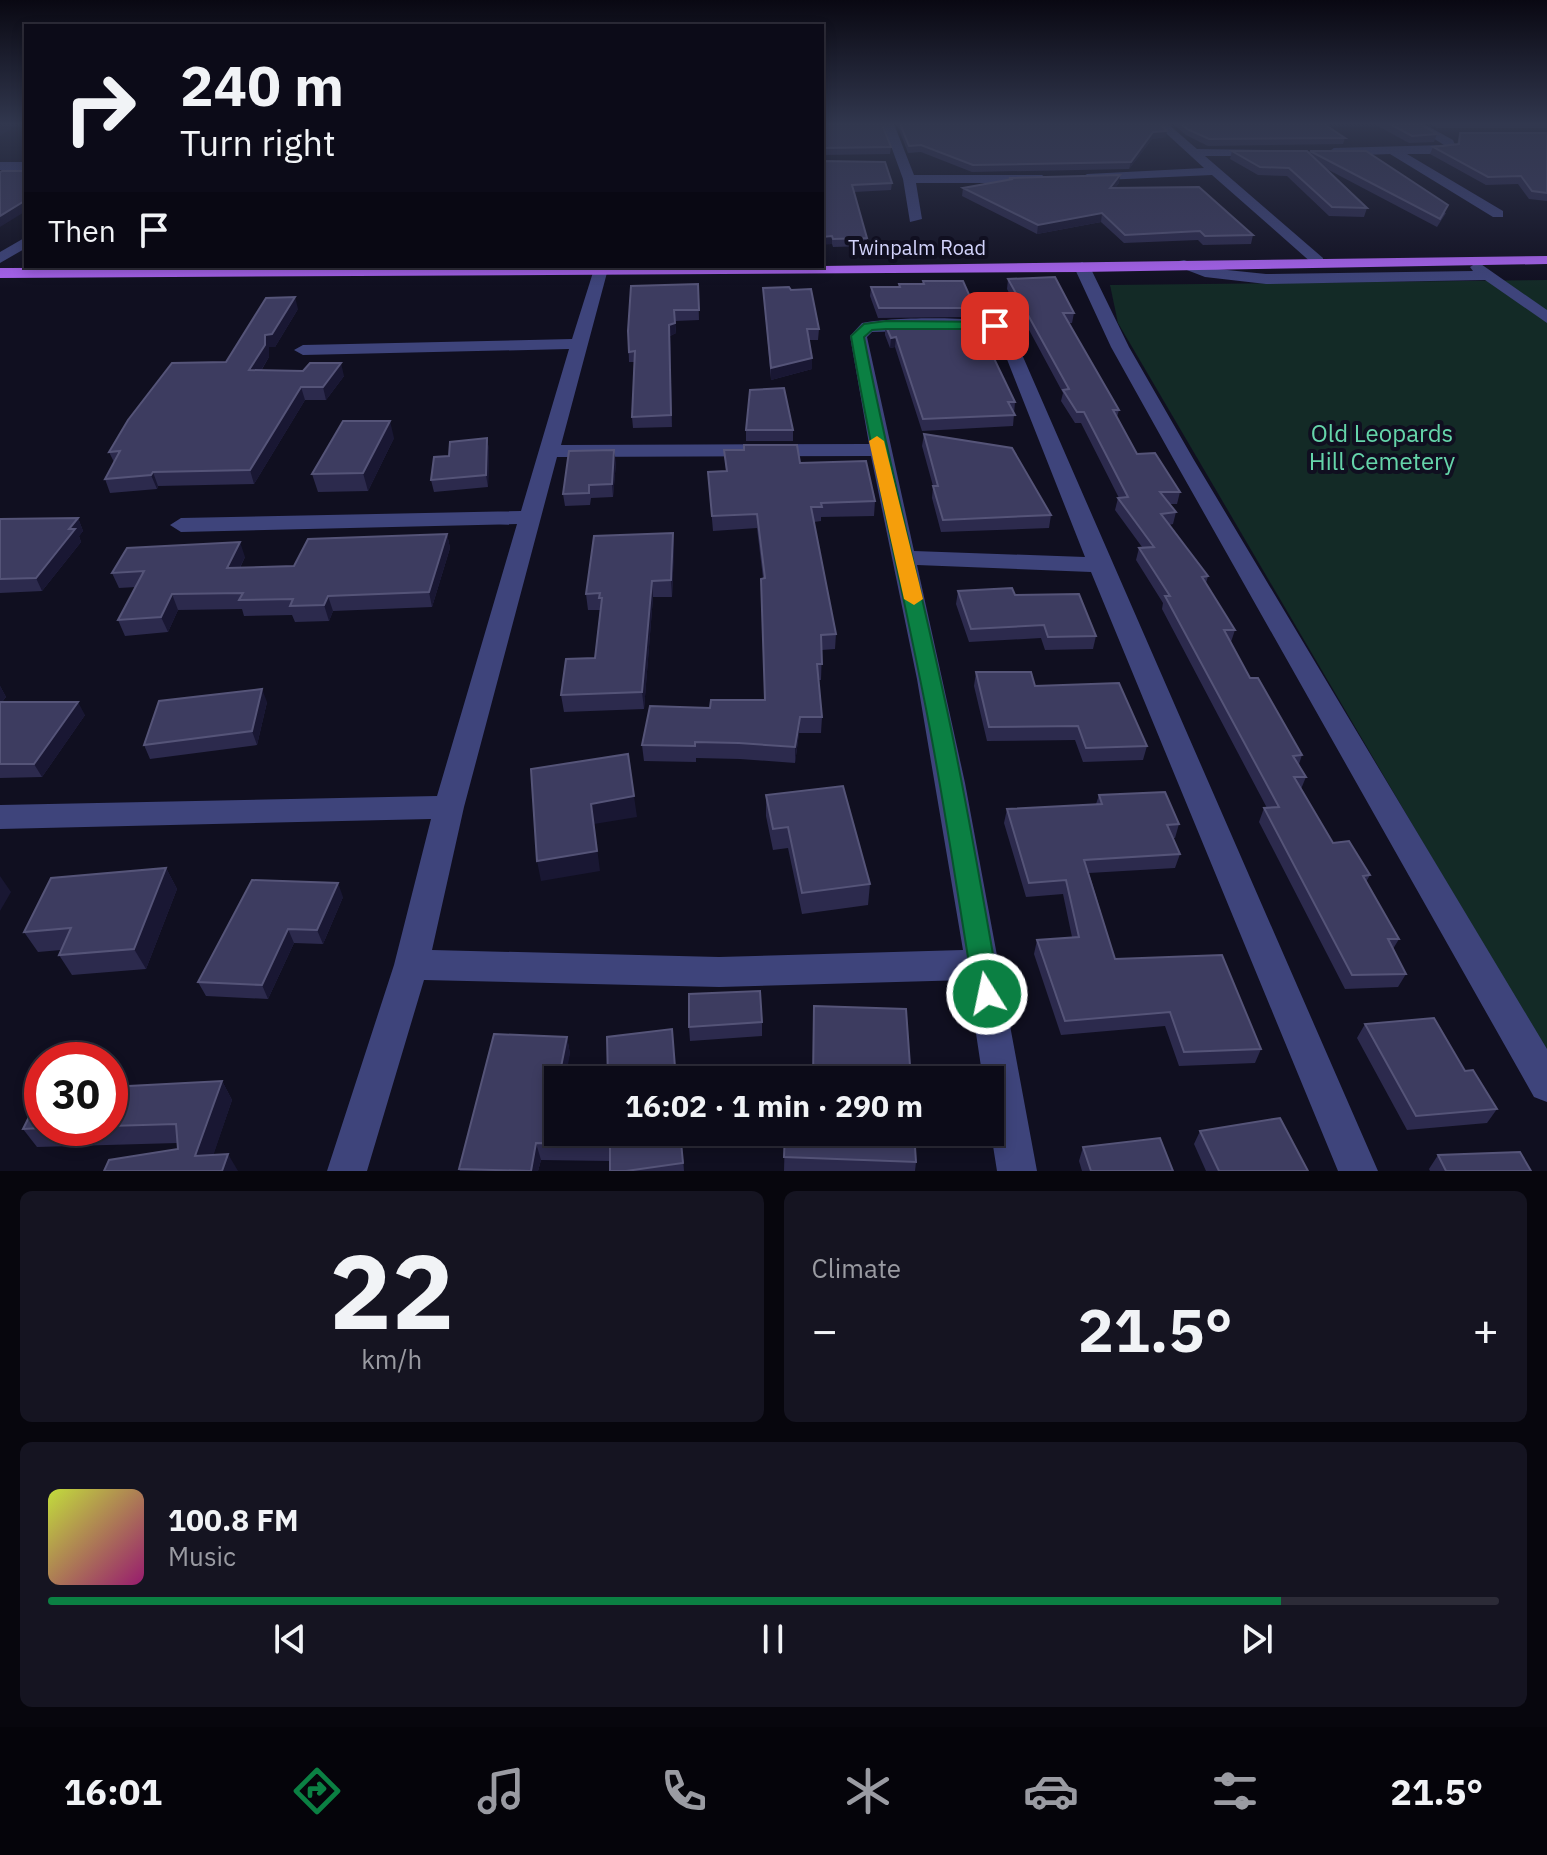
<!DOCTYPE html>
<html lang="en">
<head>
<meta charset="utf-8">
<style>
	:root { --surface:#0c0b18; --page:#151421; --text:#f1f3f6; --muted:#9a9ba2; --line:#2c2b37; --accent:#0b8043 }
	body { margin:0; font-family:"IBM Plex Sans",sans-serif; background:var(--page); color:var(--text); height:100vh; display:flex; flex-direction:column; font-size:30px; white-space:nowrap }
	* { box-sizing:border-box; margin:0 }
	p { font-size:26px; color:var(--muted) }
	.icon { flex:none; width:44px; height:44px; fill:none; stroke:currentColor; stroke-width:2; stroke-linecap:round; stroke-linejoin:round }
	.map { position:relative; height:1171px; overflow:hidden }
	.side { display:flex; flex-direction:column; gap:20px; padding:20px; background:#07060d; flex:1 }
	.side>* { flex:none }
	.hud { position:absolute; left:24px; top:24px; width:800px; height:244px; border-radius:0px; box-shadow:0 4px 12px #0003,0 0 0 2px var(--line); background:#0c0b18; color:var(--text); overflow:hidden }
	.speed { position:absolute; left:24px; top:1042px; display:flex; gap:16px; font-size:40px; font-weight:700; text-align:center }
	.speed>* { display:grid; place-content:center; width:104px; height:104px; border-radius:50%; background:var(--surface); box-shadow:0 4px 12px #0003,0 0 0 2px var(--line); line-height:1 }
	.speed .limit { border:12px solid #d22; background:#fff; color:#111 }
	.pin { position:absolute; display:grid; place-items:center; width:68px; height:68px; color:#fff; margin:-34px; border-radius:16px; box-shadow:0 4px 12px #0006 }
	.me { position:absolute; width:88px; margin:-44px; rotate:350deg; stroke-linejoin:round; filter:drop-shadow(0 0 6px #0008) }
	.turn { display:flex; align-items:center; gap:28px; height:168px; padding:0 24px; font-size:36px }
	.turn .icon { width:104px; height:104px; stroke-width:2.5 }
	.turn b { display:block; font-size:56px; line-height:68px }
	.then { display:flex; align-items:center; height:76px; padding:0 24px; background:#0003; gap:16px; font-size:30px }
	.big { font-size:60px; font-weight:700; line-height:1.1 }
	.side .tile { flex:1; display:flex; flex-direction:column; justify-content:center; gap:12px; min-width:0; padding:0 28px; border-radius:12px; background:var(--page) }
	.side .dial { align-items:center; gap:0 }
	.dial b { font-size:104px; line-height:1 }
	.song { display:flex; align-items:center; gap:24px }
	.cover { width:96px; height:96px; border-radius:12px; background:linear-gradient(135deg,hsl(70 70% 55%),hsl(320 70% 35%)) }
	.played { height:8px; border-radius:4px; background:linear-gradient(90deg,var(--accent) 85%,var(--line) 85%) }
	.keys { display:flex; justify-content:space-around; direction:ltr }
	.heat { display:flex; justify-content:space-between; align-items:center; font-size:44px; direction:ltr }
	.side .tiles { flex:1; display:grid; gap:20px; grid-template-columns:1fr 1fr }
	.tile:last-child { grid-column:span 2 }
	.trip { position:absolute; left:544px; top:1066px; width:460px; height:80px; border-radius:0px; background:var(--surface); box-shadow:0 4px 12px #0003,0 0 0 2px var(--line); font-weight:700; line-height:80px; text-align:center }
	.dock { display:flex; height:128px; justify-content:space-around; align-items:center; background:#05040a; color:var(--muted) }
	.dock .icon { width:56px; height:56px }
	.dock .active { color:var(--accent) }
	.dock b { font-size:36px; color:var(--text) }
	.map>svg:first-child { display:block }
	.green { fill:#132a26 }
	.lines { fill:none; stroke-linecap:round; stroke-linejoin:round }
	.minor { fill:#3e447b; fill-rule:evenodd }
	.major { fill:#aa63f1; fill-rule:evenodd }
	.wall { fill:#2c2a4d }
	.shaded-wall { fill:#191733 }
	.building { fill:#3d3c60; stroke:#555478; stroke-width:2 }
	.route { fill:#0b8043; stroke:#07532c; stroke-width:2 }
	.slow { fill:#f59e0b }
	.labels { text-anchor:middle; stroke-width:8; stroke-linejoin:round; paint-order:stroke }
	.far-street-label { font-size:20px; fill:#d2d3fb; stroke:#100f20 }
	.park-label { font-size:24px; fill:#65d5aa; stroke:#100f20 }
</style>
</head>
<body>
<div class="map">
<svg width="1547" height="1171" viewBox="0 0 1547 1171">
	<rect width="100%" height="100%" fill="#100f20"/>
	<path class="green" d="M1547,280V1054L1118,323L1110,285Z"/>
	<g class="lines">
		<path class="minor" d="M883,124H894L914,175H1042L1048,179L1042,183H916L922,219L910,222L903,179Z
			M1156,124H1168L1197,149L1269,150L1271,152L1265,156H1205L1323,258V264H1313L1212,175L1083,181L1081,178L1087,174L1204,168Z
			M1411,124H1424L1453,140L1456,147L1435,154H1407L1503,211V217H1493L1390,154L1334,156L1328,152L1334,148L1444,145Z
			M0,162H26V170H0Z
			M26,237V248L0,263V252Z
			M1184,260L1208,268L1266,274L1473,271L1470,267L1478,262L1547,310V323L1485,280L1266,284L1205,277L1179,267V261Z
			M1082,262L1090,267L1129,347L1194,460L1547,1049V1102L1534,1097L1174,460L1111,347L1074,267Z
			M595,266H605L608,269L561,445L869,444L850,336L862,323C889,317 987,315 1010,327L1378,1171H1338L1091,572L917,565L965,783L1037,1171H997L990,1127V1080H983L968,980L719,987L424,980L367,1171H327L394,965L431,819L0,829V805L437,796L517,524L181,532L170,525L181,518L521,511L569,349L303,355L294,350L303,345L572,339ZM979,329L997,334L1085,557L914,551L867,337L872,332ZM871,456L917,679L963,950L719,957L432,950L464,807L557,457Z"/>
		<path class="major" d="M1547,256V264L1082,272L0,278V268L822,266Z"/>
	</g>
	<path class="wall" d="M822,124L891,147L890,154L822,155Z
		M897,124H1160L1166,137L1152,139L1129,169L972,172L921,152L908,153Z
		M1173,124H1325L1345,138L1343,144L1208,146L1186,135Z
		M1374,124H1420L1437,134L1434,142L1409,143Z
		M1430,124H1547V128H1437Z
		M1460,133H1547V201L1529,199L1518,184L1486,185L1430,154L1433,147L1457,144Z
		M1232,151L1309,153L1310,151L1446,213L1437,227L1323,167L1367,208L1364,217L1329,216L1287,176L1258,175L1230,159Z
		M822,161L892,183L891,190L854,192L867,238L866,246L833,247L832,244Z
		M1009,178L1119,183L1115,188L1253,235L1251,244L1203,245L1198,240L1124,243L1101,222L1037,234L962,196L963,188L1009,180Z
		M1008,279L1074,313L1072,323H1069L1119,410L1117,417L1137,454L1180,492L1177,504H1170L1176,512L1173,524L1169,525L1208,576L1206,583L1235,630L1231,642L1250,678L1302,755L1299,764L1306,777L1301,789L1333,843L1370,875L1366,882L1399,939L1393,949L1406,974L1398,987L1345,989L1259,822L1264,808H1267L1162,609L1163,603L1136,560L1139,548L1142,547L1115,510L1118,498H1119L1081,423H1075L1061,401L1063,393L1007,289Z
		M923,281L975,308L974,317L878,318L870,296L871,287H899V284H923Z
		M698,284L699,320L675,321L676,333L670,336L672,427L633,428L632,417L634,362H629L628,331Z
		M763,288L791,290L819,329L818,340H808L812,358V369L771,380Z
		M298,309L275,347H269V357L261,371L344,376L326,400H305L254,484L158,486L157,489L110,493L105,479L114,462L109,452L226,362Z
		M885,324L994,348L993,357L1015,402L1013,426L922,431L895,347L890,348L885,335Z
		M746,430H793V441H746Z
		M924,434L1051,515L1049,528L941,532L932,498L933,486L922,446Z
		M394,438L368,491L318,492L312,474Z
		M487,438L489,450L488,487L434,492L431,480L449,456Z
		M724,450L800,463L875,501L874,516L821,517V521L814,522L836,634L835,649L822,650L821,680H818L822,717L821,733H799L795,763L740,759L696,758V762L644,761L642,745L710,708L765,700L763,578L757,528L713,531L708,472L726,471Z
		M616,462L613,497L591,498L590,505L565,506L563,494Z
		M78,518L83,531L79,536L81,542L42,591L0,593V519Z
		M673,533L674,549L672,597H653L644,709L564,712L561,695L595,658L600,610H588L586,594Z
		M447,534L450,548L432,607L333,611L329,621L295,622L292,615L244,616L242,609L178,610L168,632L125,636L118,620L136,587L119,588L112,573L245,557L240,568L294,566Z
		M958,591L1015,595L1096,636L1093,649L1045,650L1041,638L969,642L956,604Z
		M976,672L1035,686L1147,746L1143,760L1083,762L1075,740L987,741L974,686Z
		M0,686L6,697L2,702L85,715L42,777L0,778Z
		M267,702L257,745L150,759L144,745Z
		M766,795L870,884L868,905L802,914L788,848L773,850L766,816Z
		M1099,795L1179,824L1175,838H1173L1180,854L1175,868L1089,873L1115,959L1261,1049L1255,1063L1179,1066L1165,1026L1061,1035L1034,954L1037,940L1072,937L1063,894L1026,897L1004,823L1007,809L1096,804Z
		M166,868L177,889L146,969L72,975L59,955L61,950L38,952L24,932Z
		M343,897L323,944L294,943L268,999L206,996L198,982Z
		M762,1022V1036L690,1041L689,1027Z
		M1365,1024L1497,1109L1487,1123L1407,1130L1357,1038Z
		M567,1037L570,1054L558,1080V1132H681L684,1171H610V1161L541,1160L538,1171H460L459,1169Z
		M110,1078L116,1087L222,1081L232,1100L213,1155L238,1171L178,1149L177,1143L37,1147L23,1129L110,1128Z
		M1200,1131L1308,1171H1206L1194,1144Z
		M785,1132L916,1162L915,1171H784Z
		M1083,1147L1173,1171H1082L1079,1161Z
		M1438,1155L1531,1171H1430L1429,1169Z"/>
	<path class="shaded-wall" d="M4,124H18L0,136V127Z
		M1167,131L1166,137L1152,139L1129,169L1131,162L1153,132Z
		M1120,175L1119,183L1108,197L1110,188Z
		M26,200V211L0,227V216Z
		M1102,213L1101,222L1037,234L1038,225Z
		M832,236V244L822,245V237Z
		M295,297L298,309L275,347H269V357L253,383L249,370L265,335Z
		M675,323L676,333L670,336L672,427L669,325Z
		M896,337L895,347L890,348L891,338Z
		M812,358V369L771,380V368Z
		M341,363L344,376L326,400L323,387Z
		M301,387L305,400L254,484L250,470Z
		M390,421L394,438L368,491L363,473Z
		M487,438L489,450L488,487L486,475Z
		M614,450L616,462L613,497L612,484Z
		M153,472L158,486L157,489L151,475Z
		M78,518L83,531L79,536L81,542L42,591L36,578L69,529Z
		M673,533L674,549L672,597L671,580Z
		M447,534L450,548L432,607L429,592Z
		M240,542L245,557L232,583L227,568Z
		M652,581L653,597L644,709L642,692Z
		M172,594L178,610L168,632L161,617Z
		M328,596L333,611L329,621L324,605Z
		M0,686L6,697L0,704Z
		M262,689L267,702L257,745L252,731Z
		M78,702L85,715L42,777L34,764Z
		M800,717L799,733L795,763V747Z
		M634,796L637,817L594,824L600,871L541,881L537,861L591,804Z
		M166,868L177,889L146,969L134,949Z
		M0,876L11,892L0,911Z
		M338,883L343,897L323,944L317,930Z
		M288,929L294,943L268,999L262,985Z
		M567,1037L570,1054L565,1080H558Z
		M110,1078L118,1090L110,1106Z
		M222,1081L232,1100L208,1171L195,1156Z
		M536,1143L541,1160L538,1171H531Z
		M228,1154L238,1171H222Z"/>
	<path class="building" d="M822,124H882L891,147L822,148Z
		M900,124H1160L1167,131L1153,132L1131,162L973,165L921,145L909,146Z
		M1181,124H1324L1345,138L1209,139L1187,129Z
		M1390,124H1420L1437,134L1412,136Z
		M1460,133H1547V193L1532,191L1521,176L1488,177L1433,147L1459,144Z
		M1232,151H1307L1367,208L1332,207L1289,168L1260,167Z
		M1310,151H1366L1448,205L1440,219Z
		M822,161L885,162L892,183L852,185L867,238L833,239L832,236L822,237Z
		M2,171H26V200L0,216V172Z
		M1120,175L1110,188L1199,187L1253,235L1205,236L1200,231L1125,235L1102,213L1038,225L963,188L1013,179L1009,178Z
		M1055,277L1074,313H1063L1119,410H1113L1137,454L1155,453L1180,492H1160L1176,512L1161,514L1208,576L1202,577L1235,630H1224L1250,678H1258L1302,755L1293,756L1306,777H1294L1333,843L1349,841L1370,875L1363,876L1399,939H1388L1406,974L1352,975L1264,808L1279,807L1165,596H1170L1139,548L1154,547L1118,498L1128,497L1084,412H1077L1063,390L1069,389L1008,279Z
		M923,281H963L975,308H879L871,287H900L899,284H924Z
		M698,284L699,310H674L675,323L669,325L671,415L632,417L635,351L629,352L628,331L631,286Z
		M789,287L791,290L811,289L819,329H807L812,358L771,368L763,288Z
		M295,297L272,334L265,335V345L249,370L303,371L310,363H341L323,387H301L250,470L153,472L151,475L105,479L120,451L109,452L128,420L172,363L226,362L266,298Z
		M983,323L994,348H989L1015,402H1008L1015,415L923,419L896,337L891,338L885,324Z
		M784,388L793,430H746L750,390Z
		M343,421H390L363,473L312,474Z
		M924,434L1012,448L1051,515L943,520L933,486H938Z
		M487,438L486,475L431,480L434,457L449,456L450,442Z
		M744,445H797L800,463L866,461L875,501L821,503L822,507H811L836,634L821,635L822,664H817L822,717H800L795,747L739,743L695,742V746L642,745L650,706L710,708L711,700H765L761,579L765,578L757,514L712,516L708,472L727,471L724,450H744Z
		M614,450L612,484L589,485V493L563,494L569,451Z
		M78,518L69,529H75L36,578L0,579V519Z
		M673,533L671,580L652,581L642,692L561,695L566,659L595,658L602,598H599L600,593L586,594L594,536Z
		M447,534L429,592L328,596L324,605L290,606L293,599L239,600L243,593L172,594L161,617L118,620L144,571L112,573L127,548L240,542L227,568L294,566L308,539Z
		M1012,588L1015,595L1079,594L1096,636L1048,637L1044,625L971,629L958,591Z
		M976,672H1031L1035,686L1119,683L1147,746L1086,748L1078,726L989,727Z
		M262,689L252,731L144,745L159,701Z
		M0,702H78L34,764H0Z
		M628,754L634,796L591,804L597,851L537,861L531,769Z
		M843,786L870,884L802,893L788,827L773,829L766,795Z
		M1165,792L1179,824L1167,825L1180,854L1084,860L1115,959L1222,955L1261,1049L1184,1052L1170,1012L1065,1021L1037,940L1079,937L1066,880L1029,883L1007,809L1102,804L1099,795Z
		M166,868L134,949L59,955L71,928L24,932L51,878Z
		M252,880L338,883L317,930L288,929L262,985L198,982Z
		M760,991L762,1022L689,1027V994Z
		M814,1006L906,1009L911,1080H813Z
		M1434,1018L1465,1071L1473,1070L1497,1109L1416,1116L1365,1024Z
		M672,1029L676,1080H608L607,1037Z
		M494,1034L567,1037L556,1092H558V1132H680L683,1163L626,1171H610V1144L536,1143L531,1171L459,1169Z
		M222,1081L195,1156L228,1154L222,1171H104L109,1160L178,1149L176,1124L110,1126V1087Z
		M42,1091V1128L23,1129Z
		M1280,1118L1308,1171H1219L1200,1131Z
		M785,1132H914L916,1162L784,1157Z
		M1160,1138L1173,1171H1091L1083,1147Z
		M1520,1152L1531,1171H1446L1438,1155Z"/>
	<linearGradient id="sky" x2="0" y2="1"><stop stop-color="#090812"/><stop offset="0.43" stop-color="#31374e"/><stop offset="1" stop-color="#31374e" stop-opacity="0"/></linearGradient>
	<rect width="1547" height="288" fill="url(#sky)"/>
	<path class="route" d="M886,321L995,322L1001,326L995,329H886L872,330L864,337C889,467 923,595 950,724C969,814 984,904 1000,994L997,1002L987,1006L977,1002L974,994C959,904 946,813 929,724C904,594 873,466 851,336L864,324Z"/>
	<path class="slow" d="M877,436L884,441L923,599L914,605L904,599L869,441Z"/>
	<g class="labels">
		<g class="far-street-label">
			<text x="917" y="255">Twinpalm Road</text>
		</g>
		<g class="park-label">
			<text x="1382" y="442">Old Leopards<tspan x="1382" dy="28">Hill Cemetery</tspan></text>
		</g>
	</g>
</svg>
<div class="speed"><div class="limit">30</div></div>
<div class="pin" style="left:995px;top:326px;background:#d93025"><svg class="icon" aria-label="arrive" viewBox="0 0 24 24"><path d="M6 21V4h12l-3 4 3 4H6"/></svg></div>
<svg class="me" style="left:987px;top:994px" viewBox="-20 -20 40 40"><circle r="17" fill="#0b8043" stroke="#fff" stroke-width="3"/><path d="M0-11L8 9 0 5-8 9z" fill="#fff"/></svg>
<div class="trip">16:02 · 1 min · 290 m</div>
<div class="hud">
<div class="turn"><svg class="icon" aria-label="right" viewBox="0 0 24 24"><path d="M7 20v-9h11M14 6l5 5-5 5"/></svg><div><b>240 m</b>Turn right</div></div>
<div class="then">Then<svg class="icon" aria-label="arrive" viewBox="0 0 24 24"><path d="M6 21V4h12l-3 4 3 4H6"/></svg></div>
</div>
</div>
<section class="side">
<div class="tiles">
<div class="tile dial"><b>22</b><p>km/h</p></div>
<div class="tile"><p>Climate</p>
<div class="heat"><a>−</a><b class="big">21.5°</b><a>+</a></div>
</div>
<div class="tile">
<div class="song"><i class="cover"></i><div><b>100.8 FM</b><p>Music</p></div></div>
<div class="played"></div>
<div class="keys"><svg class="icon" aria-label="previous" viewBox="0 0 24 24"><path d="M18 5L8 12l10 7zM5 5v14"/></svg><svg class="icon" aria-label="pause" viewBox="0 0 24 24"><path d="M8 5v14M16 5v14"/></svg><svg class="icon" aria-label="next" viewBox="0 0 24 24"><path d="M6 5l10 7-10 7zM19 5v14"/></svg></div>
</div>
</div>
</section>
<nav class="dock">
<b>16:01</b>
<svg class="icon active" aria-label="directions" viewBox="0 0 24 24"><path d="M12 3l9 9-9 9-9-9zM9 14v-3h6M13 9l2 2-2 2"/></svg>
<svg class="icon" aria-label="music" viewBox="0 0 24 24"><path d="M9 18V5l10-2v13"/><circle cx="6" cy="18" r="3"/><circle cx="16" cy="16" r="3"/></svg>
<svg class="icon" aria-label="phone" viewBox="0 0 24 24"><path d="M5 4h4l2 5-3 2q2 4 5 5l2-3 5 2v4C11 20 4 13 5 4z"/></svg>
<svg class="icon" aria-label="climate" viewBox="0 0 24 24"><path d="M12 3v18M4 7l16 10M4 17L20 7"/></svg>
<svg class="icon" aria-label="car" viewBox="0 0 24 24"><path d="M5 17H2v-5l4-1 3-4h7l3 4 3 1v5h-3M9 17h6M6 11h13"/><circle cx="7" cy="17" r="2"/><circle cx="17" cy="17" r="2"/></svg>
<svg class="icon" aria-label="filters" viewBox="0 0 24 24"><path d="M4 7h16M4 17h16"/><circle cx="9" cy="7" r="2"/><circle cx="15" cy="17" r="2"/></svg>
<b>21.5°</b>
</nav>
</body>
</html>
